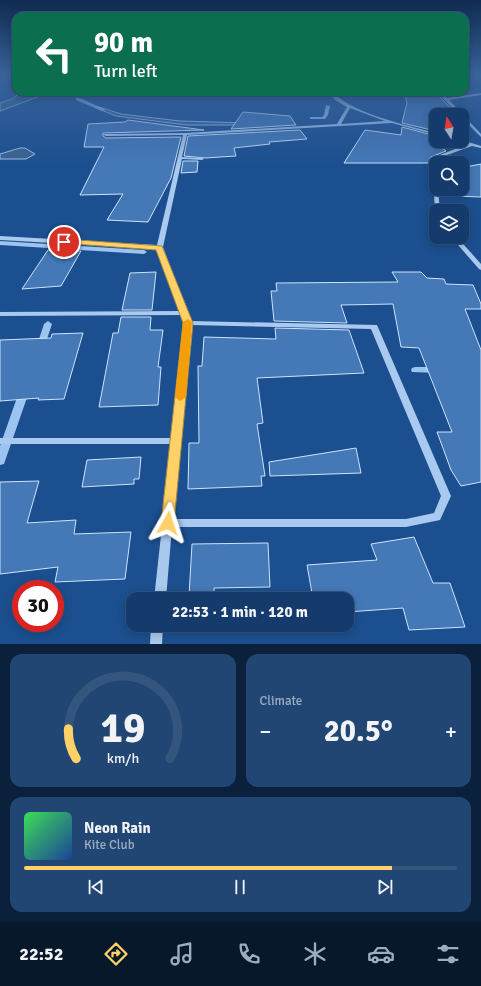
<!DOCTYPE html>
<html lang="en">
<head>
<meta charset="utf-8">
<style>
	:root { --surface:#143b6b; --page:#214673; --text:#f1f3f6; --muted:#9dadc1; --line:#33557e; --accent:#ffd166 }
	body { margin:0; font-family:Signika,sans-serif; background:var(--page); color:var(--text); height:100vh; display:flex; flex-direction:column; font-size:15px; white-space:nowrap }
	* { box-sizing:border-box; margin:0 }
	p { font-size:13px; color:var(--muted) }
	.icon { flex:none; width:22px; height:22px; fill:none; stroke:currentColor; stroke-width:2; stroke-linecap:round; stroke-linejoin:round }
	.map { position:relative; height:644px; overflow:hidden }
	.sheet { display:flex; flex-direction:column; gap:10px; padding:10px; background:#0b203b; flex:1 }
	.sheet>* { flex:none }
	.top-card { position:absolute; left:12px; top:12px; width:457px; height:84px; border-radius:12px; box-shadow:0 2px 10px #0003,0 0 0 1px var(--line); background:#0b6e4f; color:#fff; overflow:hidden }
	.needle { width:26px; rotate:349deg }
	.controls { position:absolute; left:429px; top:108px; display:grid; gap:8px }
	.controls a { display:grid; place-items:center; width:40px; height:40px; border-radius:8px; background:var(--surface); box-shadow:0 2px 10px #0003,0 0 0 1px var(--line); font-size:20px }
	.speed { position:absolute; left:12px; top:580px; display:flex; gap:8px; font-size:20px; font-weight:700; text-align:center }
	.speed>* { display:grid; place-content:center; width:52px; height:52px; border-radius:50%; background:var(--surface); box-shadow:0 2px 10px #0003,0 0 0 1px var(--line); line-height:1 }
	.speed .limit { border:6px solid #d22; background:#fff; color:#111 }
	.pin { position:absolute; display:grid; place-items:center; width:34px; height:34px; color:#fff; margin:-17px; border:2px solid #fff; border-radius:50%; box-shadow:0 1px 4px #0007 }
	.me { position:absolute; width:44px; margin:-22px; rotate:6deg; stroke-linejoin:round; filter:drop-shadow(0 0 3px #0008) }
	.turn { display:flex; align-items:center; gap:14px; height:84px; padding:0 16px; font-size:18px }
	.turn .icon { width:52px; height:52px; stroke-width:2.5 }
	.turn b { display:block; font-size:28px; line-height:34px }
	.big { font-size:30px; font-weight:700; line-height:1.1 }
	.sheet .tile { flex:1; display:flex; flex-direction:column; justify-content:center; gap:6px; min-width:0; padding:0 14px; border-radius:12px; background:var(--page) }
	.sheet .dial { align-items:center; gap:0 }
	.dial svg { height:104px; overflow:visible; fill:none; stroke:var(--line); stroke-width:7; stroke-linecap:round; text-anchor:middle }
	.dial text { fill:var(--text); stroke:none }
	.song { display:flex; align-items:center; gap:12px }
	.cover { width:48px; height:48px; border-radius:6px; background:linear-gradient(135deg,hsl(130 70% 55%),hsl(220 70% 35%)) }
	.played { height:4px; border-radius:2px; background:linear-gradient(90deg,var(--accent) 85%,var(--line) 85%) }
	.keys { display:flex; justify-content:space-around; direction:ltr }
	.heat { display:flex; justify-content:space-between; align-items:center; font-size:22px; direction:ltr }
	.sheet .tiles { flex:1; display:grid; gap:10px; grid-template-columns:1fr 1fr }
	.tile:last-child { grid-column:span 2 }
	.trip { position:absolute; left:126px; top:592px; width:228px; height:40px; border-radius:12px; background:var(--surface); box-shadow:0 2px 10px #0003,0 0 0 1px var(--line); font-weight:700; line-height:40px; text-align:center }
	.menu { display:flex; height:64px; justify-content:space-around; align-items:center; background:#08182b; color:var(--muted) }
	.menu .icon { width:28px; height:28px }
	.menu .selected { color:var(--accent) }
	.menu b { font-size:18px; color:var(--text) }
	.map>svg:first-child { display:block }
	.water { fill:#3c6290; stroke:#9cc4f0 }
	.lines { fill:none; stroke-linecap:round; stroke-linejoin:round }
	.stream { fill:#9cc4f0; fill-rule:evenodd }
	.building { fill:#4478b7; stroke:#cfe3fa }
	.minor { fill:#a9c9ee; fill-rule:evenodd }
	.route { fill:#ffd166; stroke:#a68842 }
	.slow { fill:#f59e0b }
</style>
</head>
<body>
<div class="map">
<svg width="481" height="644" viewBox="0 0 481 644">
	<rect width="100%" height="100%" fill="#1b4f8f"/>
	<path class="water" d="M19,92H51L0,111V103C6,101 16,99 19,92Z
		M96,106L121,114L180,121L249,123L239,125H186L116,116L94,107Z
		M20,148H25L35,154L26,159H0V154Z"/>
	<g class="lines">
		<path class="stream" d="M76,98H80L106,110L102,111L76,100Z
			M326,105L330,106L328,115L325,119H310V117H322L324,115Z
			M0,241L144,250L147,252L144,254L0,245Z
			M48,321L52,324L44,348L40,351L37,350L36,348L44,324Z
			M415,367H438L441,368L442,370L441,372L438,373L412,372L411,370L412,368Z
			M25,386L28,387L30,389L5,461L4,464L0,465V446L20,389L22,387Z"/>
	</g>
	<path class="building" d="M436,93L457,115H436V131L402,123L407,103L405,95Z
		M243,112L290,116L296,125L231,129Z
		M128,120L204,130L103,133V136L106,138L181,137L171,178L148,222L107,220L123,194L80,195L104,147H84L88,124L125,122Z
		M402,127L436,136V141H443L440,146L446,151L431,157V163H344L365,130L401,135Z
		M300,130L307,139L269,142L270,144L234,148L236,156L205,158L184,156L188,136Z
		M451,155L460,163H438V160Z
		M183,161H198L197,172L181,173Z
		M481,164V197L454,196L451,189H462V165L465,167Z
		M48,250L81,251L61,286L22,289Z
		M156,272L152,310H122L130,273Z
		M392,272H421L427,278L444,279L446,284L473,285L481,304V309H465L481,350V482L461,486L451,470L437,432H452L419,348L401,347L393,304L341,305L347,323L274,321L271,291H277L276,283L398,282Z
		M121,317H151L150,330H163L158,367H161L158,405L99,407L113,333H118Z
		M275,328L349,330L364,373L257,378L263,423L257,424L265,476H261L262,486L188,489L189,443H199L198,366H202L204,337L276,339Z
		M83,333L64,399L38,400L39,398L0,401V340L51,338L52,334Z
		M356,448L361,473L270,476L269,462Z
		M141,457L139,479H134V484L82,487L87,460Z
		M39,481L27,523L76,520L74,534L131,532L125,579L55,582L58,567L0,574V482Z
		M414,537L433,583H450L465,627L409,630L403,608L347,612V599H313L307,565L377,560L371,544Z
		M268,543L270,587L214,588V595L189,596L192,544Z"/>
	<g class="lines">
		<path class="minor" d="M328,92H332C354,114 406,125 436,133V135L392,123L187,135L182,157L202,158L204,159L202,160L182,159L163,247L191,321L377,325L451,496L440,520L406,527H172L166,599H154L171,444H0V438H172L184,323L182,315L0,316V312L180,311L158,249L0,240V236L157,245L183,135L106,136L104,135V134L185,133L337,124L347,107L335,100ZM350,108L385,121L341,124ZM191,325L371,329L441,496L434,513L406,519H173Z
			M437,92H441L447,98L481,93V95L449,100L481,134V137L462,118V115H459Z
			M462,140L481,146V148L472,146L436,159V189H438L440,211H436L435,212L432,158L468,144L459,141H462Z
			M451,237H457L481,264V270L479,269Z
			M151,625H163L162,644H150Z"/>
	</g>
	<linearGradient id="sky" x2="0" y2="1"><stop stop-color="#0f2b4f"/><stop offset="0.45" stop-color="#39639b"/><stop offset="1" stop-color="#39639b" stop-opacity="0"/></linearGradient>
	<rect width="481" height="166" fill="url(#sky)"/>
	<path class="route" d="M64,239L162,246L193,323L174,523L172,527L168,529L163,527L161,523L183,323L156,250L61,243L60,242Z"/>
	<path class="slow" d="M188,319L192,322L186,397L180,401L175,397L183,322Z"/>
</svg>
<div class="controls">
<a><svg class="needle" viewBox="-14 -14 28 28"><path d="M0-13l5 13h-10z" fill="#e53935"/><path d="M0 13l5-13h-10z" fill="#9dadc1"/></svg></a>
<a><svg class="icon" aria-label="search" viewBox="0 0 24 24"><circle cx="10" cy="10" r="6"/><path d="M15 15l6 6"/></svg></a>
<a><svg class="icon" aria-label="layers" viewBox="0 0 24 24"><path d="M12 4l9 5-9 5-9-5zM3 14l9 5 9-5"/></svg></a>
</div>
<div class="speed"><div class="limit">30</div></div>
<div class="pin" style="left:64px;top:242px;background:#d93025"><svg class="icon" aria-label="arrive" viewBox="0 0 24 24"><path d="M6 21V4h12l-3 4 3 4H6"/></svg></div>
<svg class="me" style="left:168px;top:523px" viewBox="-20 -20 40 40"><path d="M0-17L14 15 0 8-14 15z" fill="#ffd166" stroke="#fff" stroke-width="4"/></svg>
<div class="trip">22:53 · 1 min · 120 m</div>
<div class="top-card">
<div class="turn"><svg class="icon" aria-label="left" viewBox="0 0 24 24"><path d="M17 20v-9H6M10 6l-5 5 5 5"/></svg><div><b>90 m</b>Turn left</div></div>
</div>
</div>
<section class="sheet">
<div class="tiles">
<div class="tile dial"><svg viewBox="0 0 100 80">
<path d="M14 69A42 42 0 1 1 86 69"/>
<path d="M14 69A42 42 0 0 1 8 46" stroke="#ffd166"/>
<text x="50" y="56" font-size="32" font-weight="700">19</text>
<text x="50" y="72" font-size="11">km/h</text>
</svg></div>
<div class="tile"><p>Climate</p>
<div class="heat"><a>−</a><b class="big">20.5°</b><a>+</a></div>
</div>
<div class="tile">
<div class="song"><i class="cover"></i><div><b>Neon Rain</b><p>Kite Club</p></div></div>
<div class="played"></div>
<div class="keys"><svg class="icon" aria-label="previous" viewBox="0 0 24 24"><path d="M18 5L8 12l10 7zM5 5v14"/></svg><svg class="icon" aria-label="pause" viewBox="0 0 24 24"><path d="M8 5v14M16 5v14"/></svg><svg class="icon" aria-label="next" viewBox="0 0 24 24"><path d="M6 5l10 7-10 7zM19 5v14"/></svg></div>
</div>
</div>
</section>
<nav class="menu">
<b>22:52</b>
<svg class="icon selected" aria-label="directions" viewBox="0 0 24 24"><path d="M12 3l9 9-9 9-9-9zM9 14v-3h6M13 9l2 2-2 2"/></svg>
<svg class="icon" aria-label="music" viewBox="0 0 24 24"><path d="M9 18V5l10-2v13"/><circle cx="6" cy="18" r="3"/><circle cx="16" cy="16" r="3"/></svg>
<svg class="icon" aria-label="phone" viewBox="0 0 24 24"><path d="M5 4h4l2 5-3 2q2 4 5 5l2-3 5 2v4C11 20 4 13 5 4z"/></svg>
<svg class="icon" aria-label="climate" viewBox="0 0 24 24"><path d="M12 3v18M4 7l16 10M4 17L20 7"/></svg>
<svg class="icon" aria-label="car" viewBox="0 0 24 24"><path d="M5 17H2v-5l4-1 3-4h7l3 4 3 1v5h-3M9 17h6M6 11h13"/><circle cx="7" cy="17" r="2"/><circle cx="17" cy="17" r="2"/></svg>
<svg class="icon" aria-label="filters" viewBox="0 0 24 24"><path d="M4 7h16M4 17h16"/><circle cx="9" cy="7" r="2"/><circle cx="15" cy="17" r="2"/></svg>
</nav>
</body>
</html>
